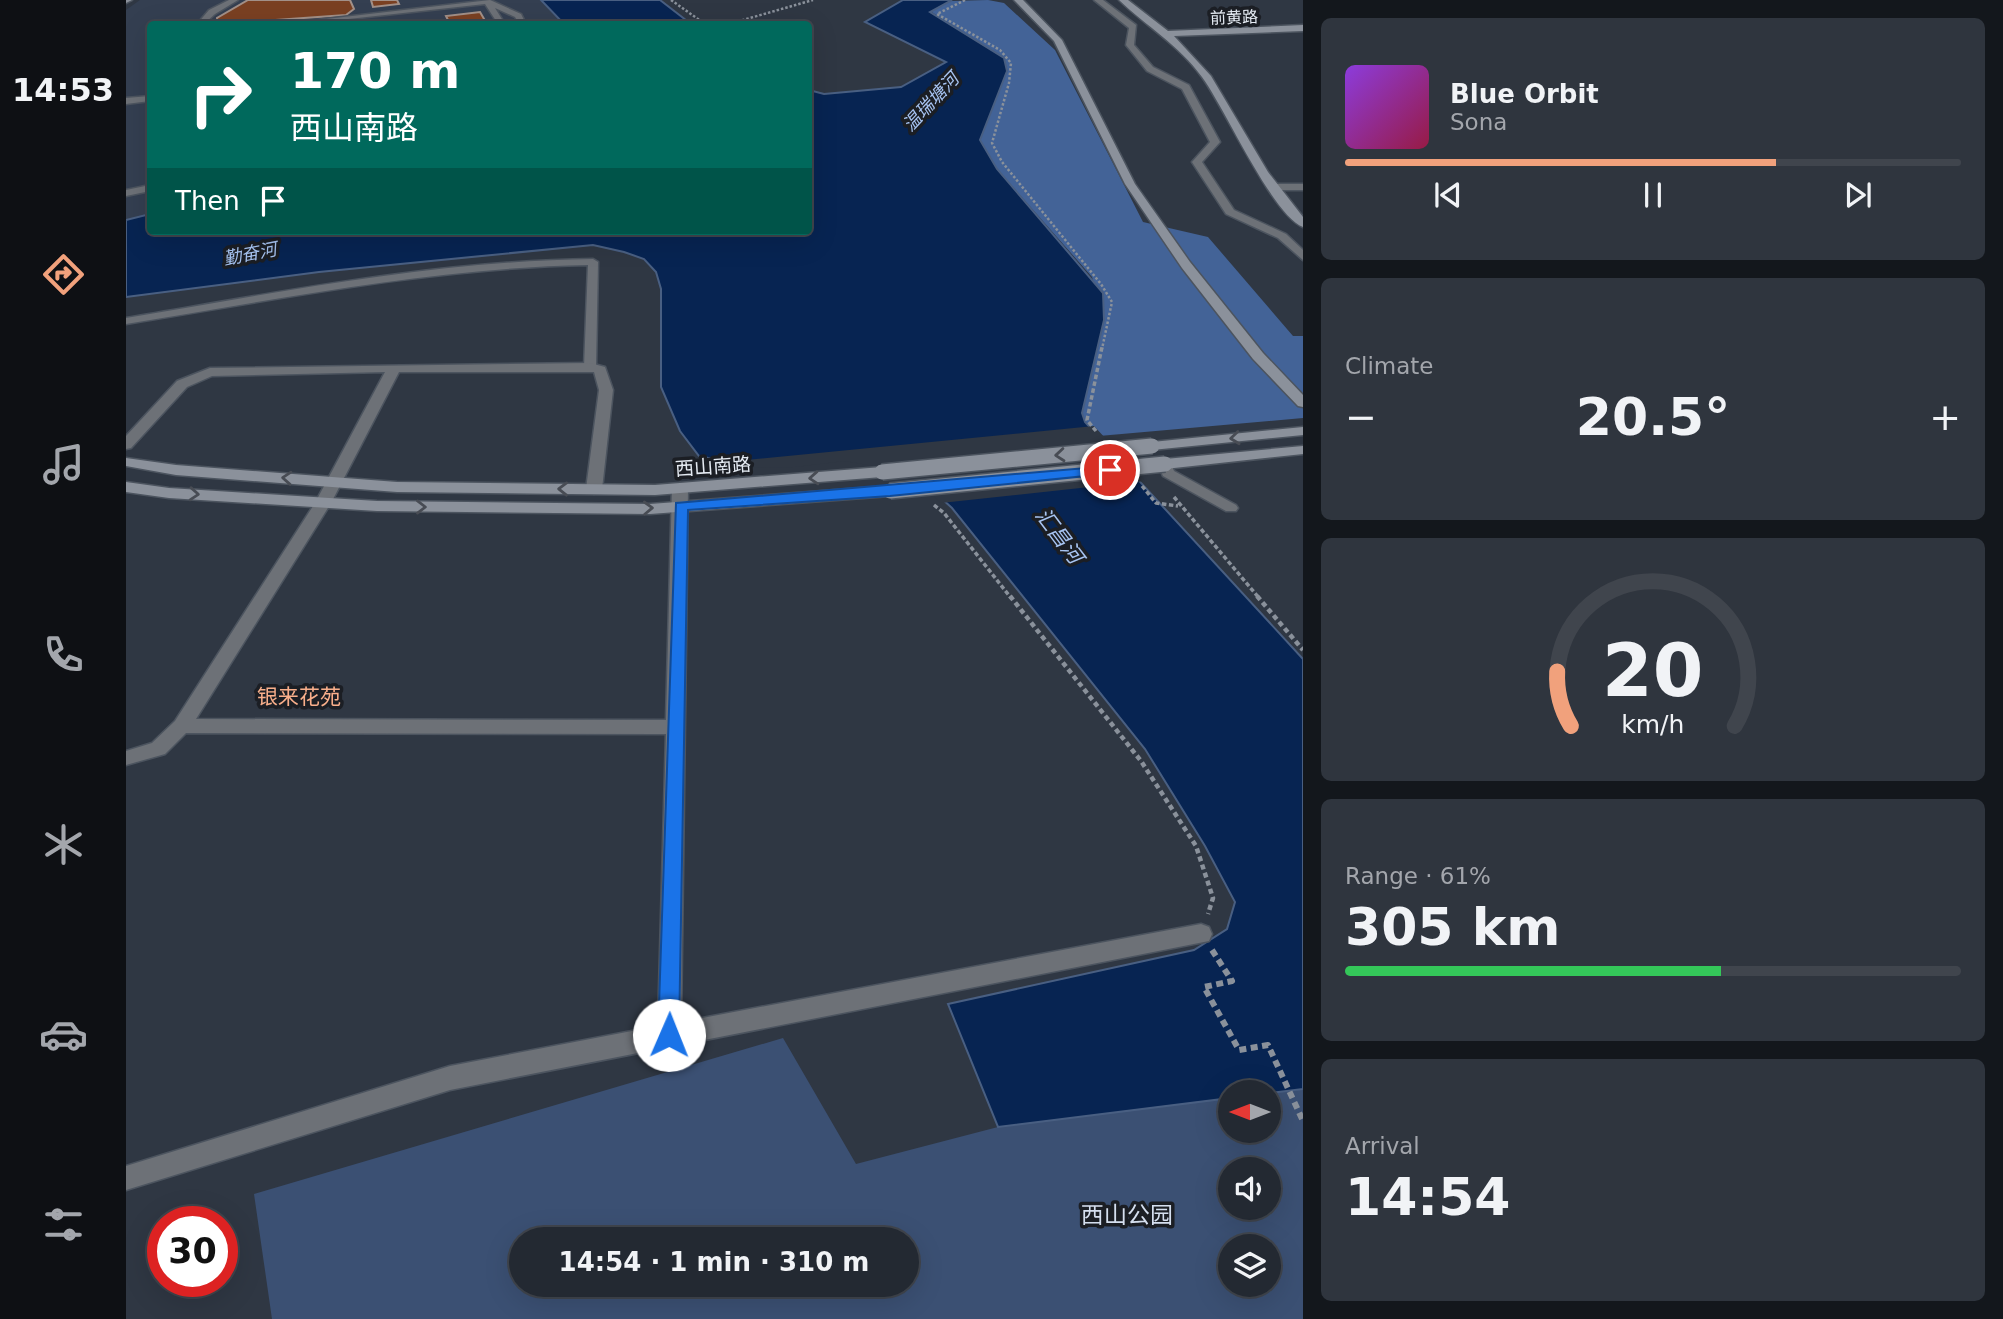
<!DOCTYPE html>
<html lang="en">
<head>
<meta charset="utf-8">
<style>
	:root { --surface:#232932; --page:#2f353e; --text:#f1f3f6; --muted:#a3a6ac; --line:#40454d; --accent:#f1a17c }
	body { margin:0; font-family:"DejaVu Sans","Noto Sans SC",sans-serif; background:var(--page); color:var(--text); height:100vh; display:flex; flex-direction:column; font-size:26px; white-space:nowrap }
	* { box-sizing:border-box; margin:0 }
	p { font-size:23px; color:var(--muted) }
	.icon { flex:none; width:38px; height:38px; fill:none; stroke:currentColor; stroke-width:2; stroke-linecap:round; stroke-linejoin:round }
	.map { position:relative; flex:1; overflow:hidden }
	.details { display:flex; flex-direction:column; gap:18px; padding:18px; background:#13171c; width:700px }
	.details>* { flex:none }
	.hud { position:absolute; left:21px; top:21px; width:665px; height:214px; border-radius:7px; box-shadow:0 7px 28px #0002,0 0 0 2px var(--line); background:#00695c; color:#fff; overflow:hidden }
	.needle { width:46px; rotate:270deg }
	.fabs { position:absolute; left:1092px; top:1080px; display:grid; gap:14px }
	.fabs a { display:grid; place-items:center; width:63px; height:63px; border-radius:50%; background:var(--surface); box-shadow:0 7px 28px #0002,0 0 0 2px var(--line); font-size:35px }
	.speed { position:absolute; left:21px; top:1206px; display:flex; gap:14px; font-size:35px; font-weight:700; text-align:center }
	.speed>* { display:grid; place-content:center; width:91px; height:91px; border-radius:50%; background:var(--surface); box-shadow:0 7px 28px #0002,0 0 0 2px var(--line); line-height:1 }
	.speed .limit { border:10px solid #d22; background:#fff; color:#111 }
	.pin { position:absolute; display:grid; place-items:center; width:60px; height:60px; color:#fff; margin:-30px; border:4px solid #fff; border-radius:50%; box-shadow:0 2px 7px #0007 }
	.me { position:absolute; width:77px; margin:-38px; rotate:1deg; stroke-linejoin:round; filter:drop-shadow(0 0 5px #0008) }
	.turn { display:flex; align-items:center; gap:24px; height:147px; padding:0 28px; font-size:32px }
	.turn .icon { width:91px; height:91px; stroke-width:2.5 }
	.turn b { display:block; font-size:49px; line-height:60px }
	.then { display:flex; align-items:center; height:66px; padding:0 28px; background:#0003; gap:14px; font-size:26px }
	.big { font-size:52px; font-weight:800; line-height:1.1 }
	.details .tile { flex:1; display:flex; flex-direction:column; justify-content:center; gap:10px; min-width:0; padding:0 24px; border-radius:10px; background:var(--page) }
	.details .dial { align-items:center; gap:0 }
	.dial svg { height:182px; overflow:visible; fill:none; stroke:var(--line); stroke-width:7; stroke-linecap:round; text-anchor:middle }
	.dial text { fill:var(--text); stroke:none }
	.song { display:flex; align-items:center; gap:21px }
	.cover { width:84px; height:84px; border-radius:10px; background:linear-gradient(135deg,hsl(270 70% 55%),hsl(340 70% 35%)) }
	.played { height:7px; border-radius:4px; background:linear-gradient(90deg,var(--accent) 70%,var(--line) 70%) }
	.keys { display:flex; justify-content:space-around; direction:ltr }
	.heat { display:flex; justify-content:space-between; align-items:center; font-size:38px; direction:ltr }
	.charge { height:10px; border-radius:5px; background:linear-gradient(90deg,#34c759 61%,var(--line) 0) }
	.trip { position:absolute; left:383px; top:1227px; width:410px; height:70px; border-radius:35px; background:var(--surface); box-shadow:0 7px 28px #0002,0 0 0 2px var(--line); font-weight:800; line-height:70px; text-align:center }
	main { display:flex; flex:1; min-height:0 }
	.tabs { display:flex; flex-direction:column; width:126px; justify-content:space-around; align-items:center; background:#0e1014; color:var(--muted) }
	.tabs .icon { width:49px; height:49px }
	.tabs .on { color:var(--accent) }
	.tabs b { font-size:32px; color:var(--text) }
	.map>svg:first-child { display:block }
	.built { fill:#343f51 }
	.green { fill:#3b5073; fill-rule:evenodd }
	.forest { fill:#436397 }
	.water { fill:#072452; stroke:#495f82; stroke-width:2 }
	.pier { fill:#2f3743 }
	.building { fill:#7a4022; stroke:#a29088; stroke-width:2 }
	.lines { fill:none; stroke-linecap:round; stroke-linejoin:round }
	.lane-casing { stroke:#4c545f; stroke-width:3 }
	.street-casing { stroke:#4c545f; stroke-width:3 }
	.secondary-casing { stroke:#4c545f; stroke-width:3 }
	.path-far3 { stroke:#8a919b; stroke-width:2.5; stroke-dasharray:2.5 2; stroke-linecap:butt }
	.path-far2 { stroke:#8a919b; stroke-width:3.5; stroke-dasharray:4.5 2.5; stroke-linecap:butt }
	.path-far1 { stroke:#8a919b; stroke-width:4.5; stroke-dasharray:5 3.5; stroke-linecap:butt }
	.path { stroke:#8a919b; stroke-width:6; stroke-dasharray:7 4.5; stroke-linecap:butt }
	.lane { fill:#6d7177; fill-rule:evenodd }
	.street { fill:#6d7177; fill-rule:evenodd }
	.secondary { fill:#8b919b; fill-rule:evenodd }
	.secondary-bridge-casing { stroke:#4c545f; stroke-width:18; stroke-linecap:butt }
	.secondary-bridge { stroke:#8b919b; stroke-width:15 }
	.oneway { stroke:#484c54 }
	.route { fill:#1a73e8; stroke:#114b97; stroke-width:2 }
	.labels { text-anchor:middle; stroke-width:7; stroke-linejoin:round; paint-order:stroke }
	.far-street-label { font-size:16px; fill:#e4eaf2; stroke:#1b1e24 }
	.far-water-label { font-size:18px; font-style:italic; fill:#a7c4f2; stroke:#1b1e24 }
	.street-label { font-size:19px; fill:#e4eaf2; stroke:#1b1e24 }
	.water-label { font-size:21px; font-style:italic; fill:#a7c4f2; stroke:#1b1e24 }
	.neighbourhood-label { font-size:21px; fill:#f9af8b; stroke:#1b1e24 }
	.near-park-label { font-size:23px; fill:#d5dfef; stroke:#1b1e24 }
</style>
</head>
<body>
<main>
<nav class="tabs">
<b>14:53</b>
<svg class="icon on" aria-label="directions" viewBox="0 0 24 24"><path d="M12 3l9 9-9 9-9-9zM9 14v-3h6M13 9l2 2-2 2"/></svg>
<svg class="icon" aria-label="music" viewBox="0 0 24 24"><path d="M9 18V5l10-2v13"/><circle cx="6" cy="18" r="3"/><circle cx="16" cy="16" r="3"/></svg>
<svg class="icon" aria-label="phone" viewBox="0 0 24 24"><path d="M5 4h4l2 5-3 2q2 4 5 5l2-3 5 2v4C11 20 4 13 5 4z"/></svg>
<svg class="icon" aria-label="climate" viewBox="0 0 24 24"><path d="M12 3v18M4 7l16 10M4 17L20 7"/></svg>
<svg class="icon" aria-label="car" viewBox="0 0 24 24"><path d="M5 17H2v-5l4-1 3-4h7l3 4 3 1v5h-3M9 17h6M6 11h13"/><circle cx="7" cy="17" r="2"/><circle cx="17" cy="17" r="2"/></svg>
<svg class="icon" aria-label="filters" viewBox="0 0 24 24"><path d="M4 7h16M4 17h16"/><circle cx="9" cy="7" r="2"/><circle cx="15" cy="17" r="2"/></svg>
</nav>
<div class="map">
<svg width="1177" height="1319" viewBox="0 0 1177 1319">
	<rect width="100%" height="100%" fill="#2f3743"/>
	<path class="built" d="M14,0H415L438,24H24V214L0,220V10Z"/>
	<path class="green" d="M657,1038L730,1164L872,1127L1104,1098V1130H1143V1093L1177,1089V1319H146L128,1194ZM1104,1169H1143V1208H1104ZM396,1239H780V1284H396ZM1104,1246H1143V1284H1104Z"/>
	<path class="forest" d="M862,0L878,3L929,50L1017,222L1082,237L1167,336H1177V418L973,436L959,422L956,413L978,320L966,277L871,169L853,140L881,71L878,58L804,11L825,1Z"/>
	<path class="water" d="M415,0H534L565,24H438Z
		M777,0H826L804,12L878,58L881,71L854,140L871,169L977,293L978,320L956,413L959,422L1177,659V1089L1143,1093L1104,1092V1098L872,1127L822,1004L1068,950L1101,929L1109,902L1079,846L1019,749L826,508L794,479L765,466L719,458L610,464L573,456L554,431L535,387V289L530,272L518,259L498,252L467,245L193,272L0,297V220L24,214V231H682L683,90L698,94L775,87L820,62L739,22Z"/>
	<path class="pier" d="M968,426L1019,481L815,503L792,482L764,469L719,461L669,467L610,468L590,463Z"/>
	<path class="building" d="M122,0H224L228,9L220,15L92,24L91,18Z
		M245,0H271L273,4L247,7Z
		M354,12L361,24H324L320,16Z"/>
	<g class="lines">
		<g class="lane-casing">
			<path id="lane" d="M103,0H112L89,14L78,24H71L83,10Z
				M364,0L395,14L400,24H393L389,17L369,8L379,24H372L359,4L177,24H157Z
				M24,96V101L0,104V98Z
				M24,185V191L0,196V190Z
				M467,259L472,262L470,367L464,371L458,367L462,265C305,268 154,299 0,324V318C155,292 309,261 467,259Z
				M1039,460L1044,461L1048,471L1110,505L1112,508L1110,511H1100L1037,476L1032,464Z"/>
		</g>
		<g class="street-casing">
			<path id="street" d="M968,0H977L1010,25L1008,45L1027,67L1063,85L1094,142L1076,162L1108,210L1160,234L1177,250V260L1152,238L1100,214L1066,162L1084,142L1056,89L1021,71L1000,45L1003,28Z
				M1177,184V190H1148L1143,187L1148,184Z
				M464,363L479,367L487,390L476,489L468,494L460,489L473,390L468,372H273L205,503L70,719L540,720L546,488L554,483L562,488L555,1022L1075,924L1083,927L1086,934L1083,941L324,1090L0,1190V1166L324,1066L532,1026L540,734L60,733L39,754L0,765V751L26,743L49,721L189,503L259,372L86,376L61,387L5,448L0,449V436L51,381L84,368Z"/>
		</g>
		<g class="secondary-casing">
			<path id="secondary" d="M0,0H6L0,3Z
				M888,0H897L936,40L1009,184L1064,262L1137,353L1177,395V407L1172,406L1127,359L1056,268L999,184L928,41Z
				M993,0H1002L1042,31L1177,25V31L1048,36L1085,76L1142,172L1177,217V227C1146,215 1099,108 1076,77C1053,45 1020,26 993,0Z
				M1177,427V435L1026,450L1019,446L1026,442Z
				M1177,446V454L1039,469L1032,464L1039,459Z
				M0,458L50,465L271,482L529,485L756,467L763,472L756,477L529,495L271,492L50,475L0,466Z
				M0,482L43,488L251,501L524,504L764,486L772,491L764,496L524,514L251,511L43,498L0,492Z"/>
		</g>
		<path class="path-far3" d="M545,0L579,24
			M839,0L811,14L874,50L885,63L883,83L866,143L876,162L975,284L986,302L976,349
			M603,24L687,0"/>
		<path class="path-far2" d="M970,431L961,420L976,347
			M1016,486L1030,503L1052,506
			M1048,497L1133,598
			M808,505L818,513L885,598"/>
		<path class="path-far1" d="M884,596L1015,761L1070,846L1087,898L1082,914
			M1131,596L1177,650"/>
		<path class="path" d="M1086,950L1106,981L1078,987L1113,1050L1142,1045L1177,1121"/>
		<use href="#lane" class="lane"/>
		<use href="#street" class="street"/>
		<use href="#secondary" class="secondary"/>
		<g class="secondary-bridge-casing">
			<path id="secondary-bridge" d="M756,472L1026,446
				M764,491L1039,464"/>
		</g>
		<use href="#secondary-bridge" class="secondary-bridge"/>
	</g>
	<defs><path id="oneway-chevron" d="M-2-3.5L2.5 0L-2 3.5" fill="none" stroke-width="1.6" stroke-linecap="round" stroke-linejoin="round" transform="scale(1.75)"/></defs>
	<g class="oneway">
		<use href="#oneway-chevron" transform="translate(1109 438) rotate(174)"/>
		<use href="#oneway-chevron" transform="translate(934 455) rotate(175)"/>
		<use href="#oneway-chevron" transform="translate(161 478) rotate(-176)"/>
		<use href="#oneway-chevron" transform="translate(688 478) rotate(176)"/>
		<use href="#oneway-chevron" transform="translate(437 489) rotate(-179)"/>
		<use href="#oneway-chevron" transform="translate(68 494) rotate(4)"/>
		<use href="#oneway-chevron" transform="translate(295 507)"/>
		<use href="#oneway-chevron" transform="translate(522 508) rotate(-2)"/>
	</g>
	<path class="route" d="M984,466L989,467V473L764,496L562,510L553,1035L550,1042L543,1045L535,1042L532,1035L550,503Z"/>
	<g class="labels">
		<g class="far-street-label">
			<text transform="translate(1108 17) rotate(-2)" y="6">前黄路</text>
		</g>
		<g class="far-water-label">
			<text transform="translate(805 102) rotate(-47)" y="6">温瑞塘河</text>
			<text transform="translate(124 254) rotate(-11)" y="6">勤奋河</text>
		</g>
		<g class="street-label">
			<text transform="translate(587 466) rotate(-4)" y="7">西山南路</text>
		</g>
		<g class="water-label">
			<text transform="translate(933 536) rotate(53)" y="7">汇昌河</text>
		</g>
		<g class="neighbourhood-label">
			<text x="173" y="704">银来花苑</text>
		</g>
		<g class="near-park-label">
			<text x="1001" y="1223">西山公园</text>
		</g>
	</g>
</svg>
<div class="fabs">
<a><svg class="needle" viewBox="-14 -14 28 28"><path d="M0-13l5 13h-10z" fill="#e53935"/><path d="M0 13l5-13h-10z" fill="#a3a6ac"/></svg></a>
<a><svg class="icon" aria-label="sound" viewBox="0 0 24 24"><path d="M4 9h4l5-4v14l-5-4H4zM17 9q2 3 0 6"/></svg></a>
<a><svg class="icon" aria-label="layers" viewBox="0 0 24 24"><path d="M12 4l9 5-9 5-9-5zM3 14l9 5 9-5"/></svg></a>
</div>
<div class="speed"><div class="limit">30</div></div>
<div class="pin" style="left:984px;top:470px;background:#d93025"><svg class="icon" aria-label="arrive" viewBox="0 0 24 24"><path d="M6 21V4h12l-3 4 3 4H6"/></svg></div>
<svg class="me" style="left:543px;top:1035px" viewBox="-20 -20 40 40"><circle r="19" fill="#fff"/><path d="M0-13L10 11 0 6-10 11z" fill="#1a73e8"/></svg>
<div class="trip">14:54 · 1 min · 310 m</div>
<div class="hud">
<div class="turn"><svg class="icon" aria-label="right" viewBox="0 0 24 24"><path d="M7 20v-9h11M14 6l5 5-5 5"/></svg><div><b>170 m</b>西山南路</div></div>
<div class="then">Then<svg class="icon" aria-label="arrive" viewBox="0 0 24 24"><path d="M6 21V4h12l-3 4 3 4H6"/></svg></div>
</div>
</div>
<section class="details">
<div class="tile">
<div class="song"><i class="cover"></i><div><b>Blue Orbit</b><p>Sona</p></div></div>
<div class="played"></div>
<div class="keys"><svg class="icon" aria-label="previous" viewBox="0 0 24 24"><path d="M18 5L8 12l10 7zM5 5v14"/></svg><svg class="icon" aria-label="pause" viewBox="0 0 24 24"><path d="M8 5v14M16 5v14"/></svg><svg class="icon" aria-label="next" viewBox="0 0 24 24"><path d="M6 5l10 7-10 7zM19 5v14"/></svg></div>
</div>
<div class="tile"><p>Climate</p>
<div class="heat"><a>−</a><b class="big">20.5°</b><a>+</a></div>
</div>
<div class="tile dial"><svg viewBox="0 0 100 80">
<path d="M14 69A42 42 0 1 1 86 69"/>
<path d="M14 69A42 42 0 0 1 8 45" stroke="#f1a17c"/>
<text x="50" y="56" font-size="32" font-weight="700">20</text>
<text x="50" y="72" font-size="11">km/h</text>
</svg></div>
<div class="tile"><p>Range · 61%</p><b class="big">305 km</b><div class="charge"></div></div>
<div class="tile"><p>Arrival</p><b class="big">14:54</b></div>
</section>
</main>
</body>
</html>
